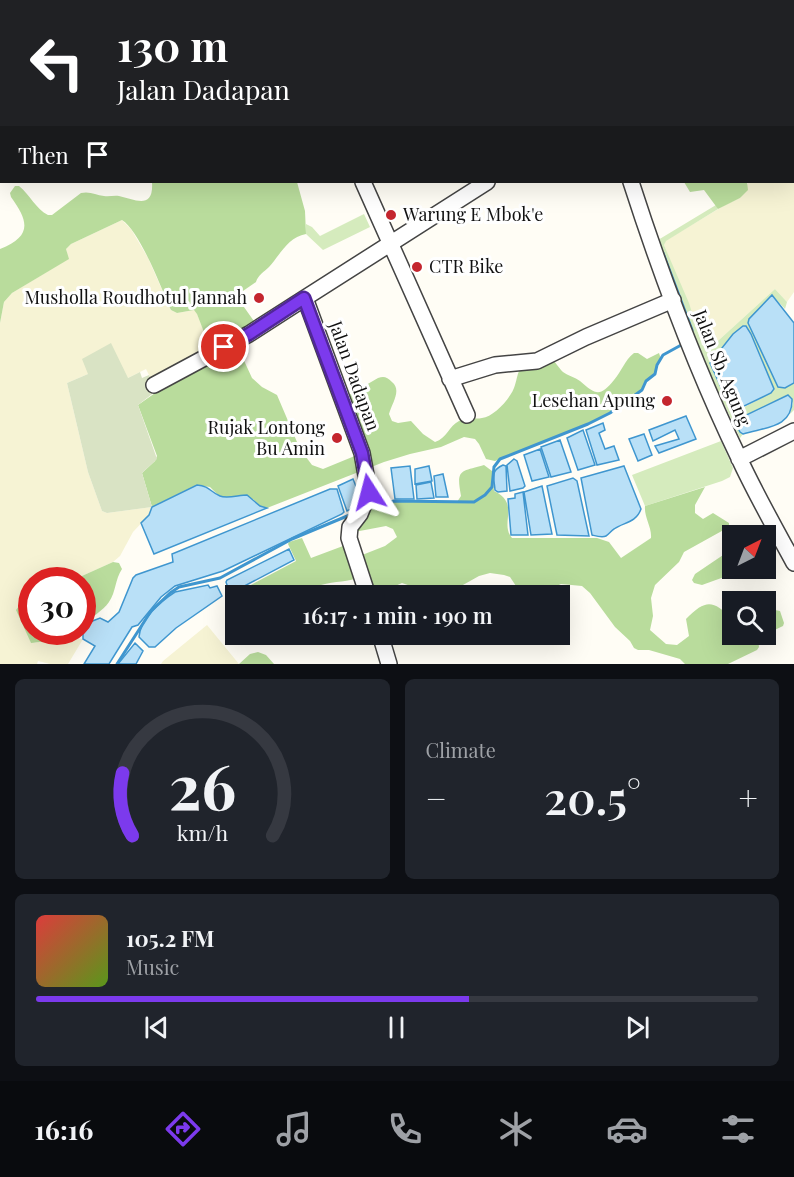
<!DOCTYPE html>
<html lang="en">
<head>
<meta charset="utf-8">
<style>
	:root { --surface:#171b24; --page:#20242c; --text:#f1f3f6; --muted:#9ea1a6; --line:#363941; --accent:#7c3aed }
	body { margin:0; font-family:"Playfair Display",serif; background:var(--page); color:var(--text); height:100vh; display:flex; flex-direction:column; font-size:22px; white-space:nowrap }
	* { box-sizing:border-box; margin:0 }
	p { font-size:20px; color:var(--muted) }
	.icon { flex:none; width:33px; height:33px; fill:none; stroke:currentColor; stroke-width:2; stroke-linecap:round; stroke-linejoin:round }
	.map { position:relative; height:664px; overflow:hidden }
	.drawer { display:flex; flex-direction:column; gap:15px; padding:15px; background:#0d0f14; flex:1 }
	.drawer>* { flex:none }
	.guide { position:absolute; left:0px; top:0px; width:795px; height:183px; box-shadow:0 6px 24px #0002; background:#202124; color:#fff; overflow:hidden }
	.needle { width:39px; rotate:42deg }
	.controls { position:absolute; left:722px; top:525px; display:grid; gap:12px }
	.controls a { display:grid; place-items:center; width:54px; height:54px; border-radius:0px; background:var(--surface); box-shadow:0 6px 24px #0002; font-size:30px }
	.speed { position:absolute; left:18px; top:567px; display:flex; gap:12px; font-size:30px; font-weight:700; text-align:center }
	.speed>* { display:grid; place-content:center; width:78px; height:78px; border-radius:50%; background:var(--surface); box-shadow:0 6px 24px #0002; line-height:1 }
	.speed .limit { border:9px solid #d22; background:#fff; color:#111 }
	.pin { position:absolute; display:grid; place-items:center; width:51px; height:51px; color:#fff; margin:-26px; border:3px solid #fff; border-radius:50%; box-shadow:0 2px 6px #0007 }
	.me { position:absolute; width:66px; margin:-33px; rotate:351deg; stroke-linejoin:round; filter:drop-shadow(0 0 4px #0008) }
	.turn { display:flex; align-items:center; gap:21px; height:126px; padding:0 18px; font-size:27px }
	.turn .icon { width:78px; height:78px; stroke-width:2.5 }
	.turn b { display:block; font-size:42px; line-height:51px }
	.then { display:flex; align-items:center; height:57px; padding:0 18px; background:#0003; gap:12px; font-size:22px }
	.big { font-size:45px; font-weight:600; line-height:1.1 }
	.drawer .tile { flex:1; display:flex; flex-direction:column; justify-content:center; gap:9px; min-width:0; padding:0 21px; border-radius:9px; background:var(--page) }
	.drawer .dial { align-items:center; gap:0 }
	.dial svg { height:156px; overflow:visible; fill:none; stroke:var(--line); stroke-width:7; stroke-linecap:round; text-anchor:middle }
	.dial text { fill:var(--text); stroke:none }
	.song { display:flex; align-items:center; gap:18px }
	.cover { width:72px; height:72px; border-radius:9px; background:linear-gradient(135deg,hsl(0 70% 55%),hsl(90 70% 35%)) }
	.played { height:6px; border-radius:3px; background:linear-gradient(90deg,var(--accent) 60%,var(--line) 60%) }
	.keys { display:flex; justify-content:space-around; direction:ltr }
	.heat { display:flex; justify-content:space-between; align-items:center; font-size:33px; direction:ltr }
	.drawer .tiles { flex:1; display:grid; gap:15px; grid-template-columns:1fr 1fr }
	.tile:last-child { grid-column:span 2 }
	.trip { position:absolute; left:225px; top:585px; width:345px; height:60px; border-radius:0px; background:var(--surface); box-shadow:0 6px 24px #0002; font-weight:600; line-height:60px; text-align:center }
	.tab-bar { display:flex; height:96px; justify-content:space-around; align-items:center; background:#090b0e; color:var(--muted) }
	.tab-bar .icon { width:42px; height:42px }
	.tab-bar .selected { color:var(--accent) }
	.tab-bar b { font-size:27px; color:var(--text) }
	.map>svg:first-child { display:block }
	.farmland { fill:#f6f3d4 }
	.green { fill:#d5ebbd; fill-rule:evenodd }
	.forest { fill:#b9dc9c }
	.cemetery { fill:#d9e3c4 }
	.water { fill:#b9e0f7; stroke:#3f96cf; stroke-width:1.5 }
	.lines { fill:none; stroke-linecap:round; stroke-linejoin:round }
	.stream { stroke:#3f96cf; stroke-width:3 }
	.minor-casing { stroke:#444; stroke-width:18 }
	.minor { stroke:#fff; stroke-width:15 }
	.route-casing { stroke:#51269a; stroke-width:15 }
	.route { stroke:#7c3aed; stroke-width:10 }
	.poi-dot { fill:#c4262e; stroke:#fff; stroke-width:2 }
	.labels { text-anchor:middle; stroke-width:6; stroke-linejoin:round; paint-order:stroke }
	.poi-label { font-size:18px; fill:#111; stroke:#fff; text-anchor:end }
	.street-label { font-size:18px; fill:#111; stroke:#fff }
</style>
</head>
<body>
<div class="map">
<svg width="794" height="664" viewBox="0 0 794 664">
	<rect width="100%" height="100%" fill="#fffdf5"/>
	<path class="farmland" d="M0,0H151L152,1L2,2L0,42Z
		M794,94V292L787,302L775,289L709,349L705,348L664,245L665,241L725,205L740,198L748,183L747,182H794Z
		M122,220L131,229L148,258L171,310L177,313L194,310L196,311L212,353L154,385L146,369L128,378L88,374L67,383L88,472L102,511L107,513L152,507L149,515L133,532L120,556L113,562L73,580H32L31,599L19,606L31,643L68,638L83,639L68,664H50L38,661L37,664H0V323L4,302L12,293L68,259L66,249L71,244Z
		M207,625L239,664H161L163,661Z"/>
	<path class="green" d="M716,205L718,209L666,241L664,245L689,303L702,345L709,349L775,289L787,302L785,309L772,295L749,319L748,323L785,388L794,383V410L790,414L793,403L788,395L738,419L741,433L743,434L740,438L706,366L658,240ZM743,326H746L751,334L774,389L771,393L737,411L710,361Z
		M364,214L370,227L323,250L306,234V224L312,227L320,236Z
		M721,441L733,468L730,477L722,481L645,506L632,475Z"/>
	<path class="forest" d="M152,182H297L305,211L306,234C288,237 280,255 269,267C264,272 258,275 256,282L240,293L239,300L256,324L235,341L252,378L262,387L277,395L300,449L312,465L323,469L362,453L342,399L378,378C384,376 387,377 392,382C402,390 392,403 389,414L392,421L398,423L411,421L423,434L435,442C447,438 449,426 459,421C468,416 474,420 482,418C494,417 512,397 515,385C517,379 517,374 521,367L550,358C556,362 558,367 563,372C568,376 575,377 580,381C596,395 600,397 614,380C622,371 624,361 634,353H638L647,359L659,353L661,359L657,365L655,374L646,381L642,390L610,413L588,424L495,461L486,459L479,444L475,439L464,437L441,447L410,454L384,462L267,508L260,506L253,499L224,497L218,495L210,487L197,485L152,507L142,473L155,461L157,456L138,405L212,353L197,314L194,310L177,313L171,310C162,290 140,231 122,220L71,244L66,249L69,259L12,293L4,302L0,323V249C32,236 29,222 11,197L10,193L15,186H19C30,195 36,209 48,215H52L81,193C90,191 96,195 104,196C109,197 114,195 119,196C134,199 154,211 152,182Z
		M684,182H747L748,190L740,198L718,209L704,190L690,192Z
		M484,465L492,471L494,491C521,504 499,523 512,538H597L609,542L621,558L651,538C652,527 644,518 645,506L705,487L695,505V513L703,519L713,513L729,523V527L684,552L679,562L655,585L651,598L653,616L650,630L666,644L677,645L689,636L686,619C706,599 713,600 732,619V634H765V615L775,610L780,611L784,623L783,626L760,637L758,639L759,647L757,650L728,664H685L680,659L649,650H638L634,648L630,641L615,627L590,593L582,586L561,584L552,588L542,595H516L518,589L510,577L504,575L490,573L479,576L445,595L428,592L402,583L375,595H368L362,577C348,582 335,581 321,585L313,595L236,596L235,619L230,600L234,594L296,561L288,544L289,542L302,538L311,558L343,546L347,547L357,557L385,546L397,537L393,529L386,526L349,533L366,508L394,501L457,502L461,496C456,469 460,472 484,465Z
		M732,549V568L741,569L738,572L702,585L694,583L692,580L695,574Z
		M113,562L119,563L122,569C115,579 116,592 109,602C103,611 91,617 83,625L82,580H73Z
		M31,599L32,632H79C67,642 46,641 31,643L16,610L19,606Z
		M258,652L266,655L274,664H239L250,654Z"/>
	<path class="cemetery" d="M111,343L128,378L140,372L142,378L149,375L156,391L138,405L157,459L142,473L152,507L107,513L102,511L88,472L67,383L88,374L82,359Z"/>
	<path class="water" d="M772,295L794,323V383L785,388L778,387L748,323L749,319Z
		M743,326H746L751,334L774,389L771,393L734,411L731,409L710,363L733,334Z
		M788,395L792,399C793,428 765,427 743,434L740,432L736,424L738,419Z
		M686,416L696,439L659,453L655,446L679,439L675,430L653,441L649,430Z
		M603,423L605,430L599,433L605,449L614,446L619,460L597,465L586,430Z
		M583,430L595,465L578,470L567,438Z
		M644,434L652,455L638,461L629,439Z
		M560,440L571,472L551,477L541,447Z
		M540,449L549,477L532,481L524,455Z
		M514,459L517,461L525,486L523,488L510,491L507,465Z
		M503,465L506,466L507,491L498,492L495,490C494,477 490,471 503,465Z
		M410,466L414,499H395L391,468Z
		M429,466L432,481L415,484V469Z
		M624,466L641,509C636,523 624,522 614,529C612,530 608,535 606,536C602,538 596,536 592,535L581,478Z
		M443,474L448,497H436L434,476Z
		M573,478L577,481L589,536L557,535L547,486Z
		M353,479L362,501L361,504L347,511L338,486Z
		M431,482L434,498L417,499L416,485Z
		M197,485C210,486 210,492 220,496C227,499 239,495 247,495L260,506L267,508L154,554L141,523L149,515L152,507Z
		M542,486L552,534L531,535L524,492Z
		M330,489H337L344,512L342,514L223,571L175,586L161,597L138,625L132,627L109,664H84L95,646L83,639V630L90,622L100,618L108,622L119,612L133,578L136,575L173,562L172,554Z
		M523,492L528,535H511L508,499L515,498V494Z
		M289,549L294,560L235,591H229L226,582L227,580Z
		M208,585L210,588L217,586L222,596L176,628L155,647H149L139,637C140,619 161,601 175,592Z
		M135,643L143,651L136,664H118Z"/>
	<g class="lines">
		<path class="stream" d="M663,253L692,330L691,335
			M367,508L394,501L474,502L485,495L492,487L494,467L500,459L588,424L610,413L642,390L646,381L655,374L657,365L663,355L683,344
			M117,664L151,611L170,593L179,587L220,578L292,539L352,514"/>
		<g class="minor-casing">
			<path id="minor" d="M280,0L281,2
				M561,0V2
				M238,2L240,0
				M0,169L2,168
				M363,182L467,415
				M631,182C661,275 696,369 739,458C755,493 775,528 794,563
				M450,379L495,365L537,361L586,337L673,300
				M154,385L249,334L305,298
				M739,459L794,431
				M368,596L349,538L350,527L360,514L369,492L362,453L305,298L487,182
				M380,634L389,664"/>
		</g>
		<use href="#minor" class="minor"/>
	</g>
	<g class="lines">
		<g class="route-casing">
			<path id="route" d="M224,347L249,334L304,298L362,453L369,492"/>
		</g>
		<use href="#route" class="route"/>
	</g>
	<g class="poi-dot">
		<circle cx="391" cy="215" r="6"/>
		<circle cx="417" cy="267" r="6"/>
		<circle cx="259" cy="298" r="6"/>
		<circle cx="667" cy="401" r="6"/>
		<circle cx="337" cy="438" r="6"/>
	</g>
	<g class="labels">
		<g class="poi-label">
			<text x="403" y="221" text-anchor="start">Warung E Mbok'e</text>
			<text x="429" y="273" text-anchor="start">CTR Bike</text>
			<text x="247" y="304">Musholla Roudhotul Jannah</text>
			<text x="655" y="407">Lesehan Apung</text>
			<text x="325" y="434">Rujak Lontong<tspan x="325" dy="21">Bu Amin</tspan></text>
		</g>
		<g class="street-label">
			<text transform="translate(722 368) rotate(68)" y="6">Jalan Sb. Agung</text>
			<text transform="translate(354 376) rotate(70)" y="6">Jalan Dadapan</text>
		</g>
	</g>
</svg>
<div class="controls">
<a><svg class="needle" viewBox="-14 -14 28 28"><path d="M0-13l5 13h-10z" fill="#e53935"/><path d="M0 13l5-13h-10z" fill="#9ea1a6"/></svg></a>
<a><svg class="icon" aria-label="search" viewBox="0 0 24 24"><circle cx="10" cy="10" r="6"/><path d="M15 15l6 6"/></svg></a>
</div>
<div class="speed"><div class="limit">30</div></div>
<div class="pin" style="left:224px;top:347px;background:#d93025"><svg class="icon" aria-label="arrive" viewBox="0 0 24 24"><path d="M6 21V4h12l-3 4 3 4H6"/></svg></div>
<svg class="me" style="left:369px;top:492px" viewBox="-20 -20 40 40"><path d="M0-17L14 15 0 8-14 15z" fill="#7c3aed" stroke="#fff" stroke-width="4"/></svg>
<div class="trip">16:17 · 1 min · 190 m</div>
<div class="guide">
<div class="turn"><svg class="icon" aria-label="left" viewBox="0 0 24 24"><path d="M17 20v-9H6M10 6l-5 5 5 5"/></svg><div><b>130 m</b>Jalan Dadapan</div></div>
<div class="then">Then<svg class="icon" aria-label="arrive" viewBox="0 0 24 24"><path d="M6 21V4h12l-3 4 3 4H6"/></svg></div>
</div>
</div>
<section class="drawer">
<div class="tiles">
<div class="tile dial"><svg viewBox="0 0 100 80">
<path d="M14 69A42 42 0 1 1 86 69"/>
<path d="M14 69A42 42 0 0 1 9 37" stroke="#7c3aed"/>
<text x="50" y="56" font-size="32" font-weight="700">26</text>
<text x="50" y="72" font-size="11">km/h</text>
</svg></div>
<div class="tile"><p>Climate</p>
<div class="heat"><a>−</a><b class="big">20.5°</b><a>+</a></div>
</div>
<div class="tile">
<div class="song"><i class="cover"></i><div><b>105.2 FM</b><p>Music</p></div></div>
<div class="played"></div>
<div class="keys"><svg class="icon" aria-label="previous" viewBox="0 0 24 24"><path d="M18 5L8 12l10 7zM5 5v14"/></svg><svg class="icon" aria-label="pause" viewBox="0 0 24 24"><path d="M8 5v14M16 5v14"/></svg><svg class="icon" aria-label="next" viewBox="0 0 24 24"><path d="M6 5l10 7-10 7zM19 5v14"/></svg></div>
</div>
</div>
</section>
<nav class="tab-bar">
<b>16:16</b>
<svg class="icon selected" aria-label="directions" viewBox="0 0 24 24"><path d="M12 3l9 9-9 9-9-9zM9 14v-3h6M13 9l2 2-2 2"/></svg>
<svg class="icon" aria-label="music" viewBox="0 0 24 24"><path d="M9 18V5l10-2v13"/><circle cx="6" cy="18" r="3"/><circle cx="16" cy="16" r="3"/></svg>
<svg class="icon" aria-label="phone" viewBox="0 0 24 24"><path d="M5 4h4l2 5-3 2q2 4 5 5l2-3 5 2v4C11 20 4 13 5 4z"/></svg>
<svg class="icon" aria-label="climate" viewBox="0 0 24 24"><path d="M12 3v18M4 7l16 10M4 17L20 7"/></svg>
<svg class="icon" aria-label="car" viewBox="0 0 24 24"><path d="M5 17H2v-5l4-1 3-4h7l3 4 3 1v5h-3M9 17h6M6 11h13"/><circle cx="7" cy="17" r="2"/><circle cx="17" cy="17" r="2"/></svg>
<svg class="icon" aria-label="filters" viewBox="0 0 24 24"><path d="M4 7h16M4 17h16"/><circle cx="9" cy="7" r="2"/><circle cx="15" cy="17" r="2"/></svg>
</nav>
</body>
</html>
